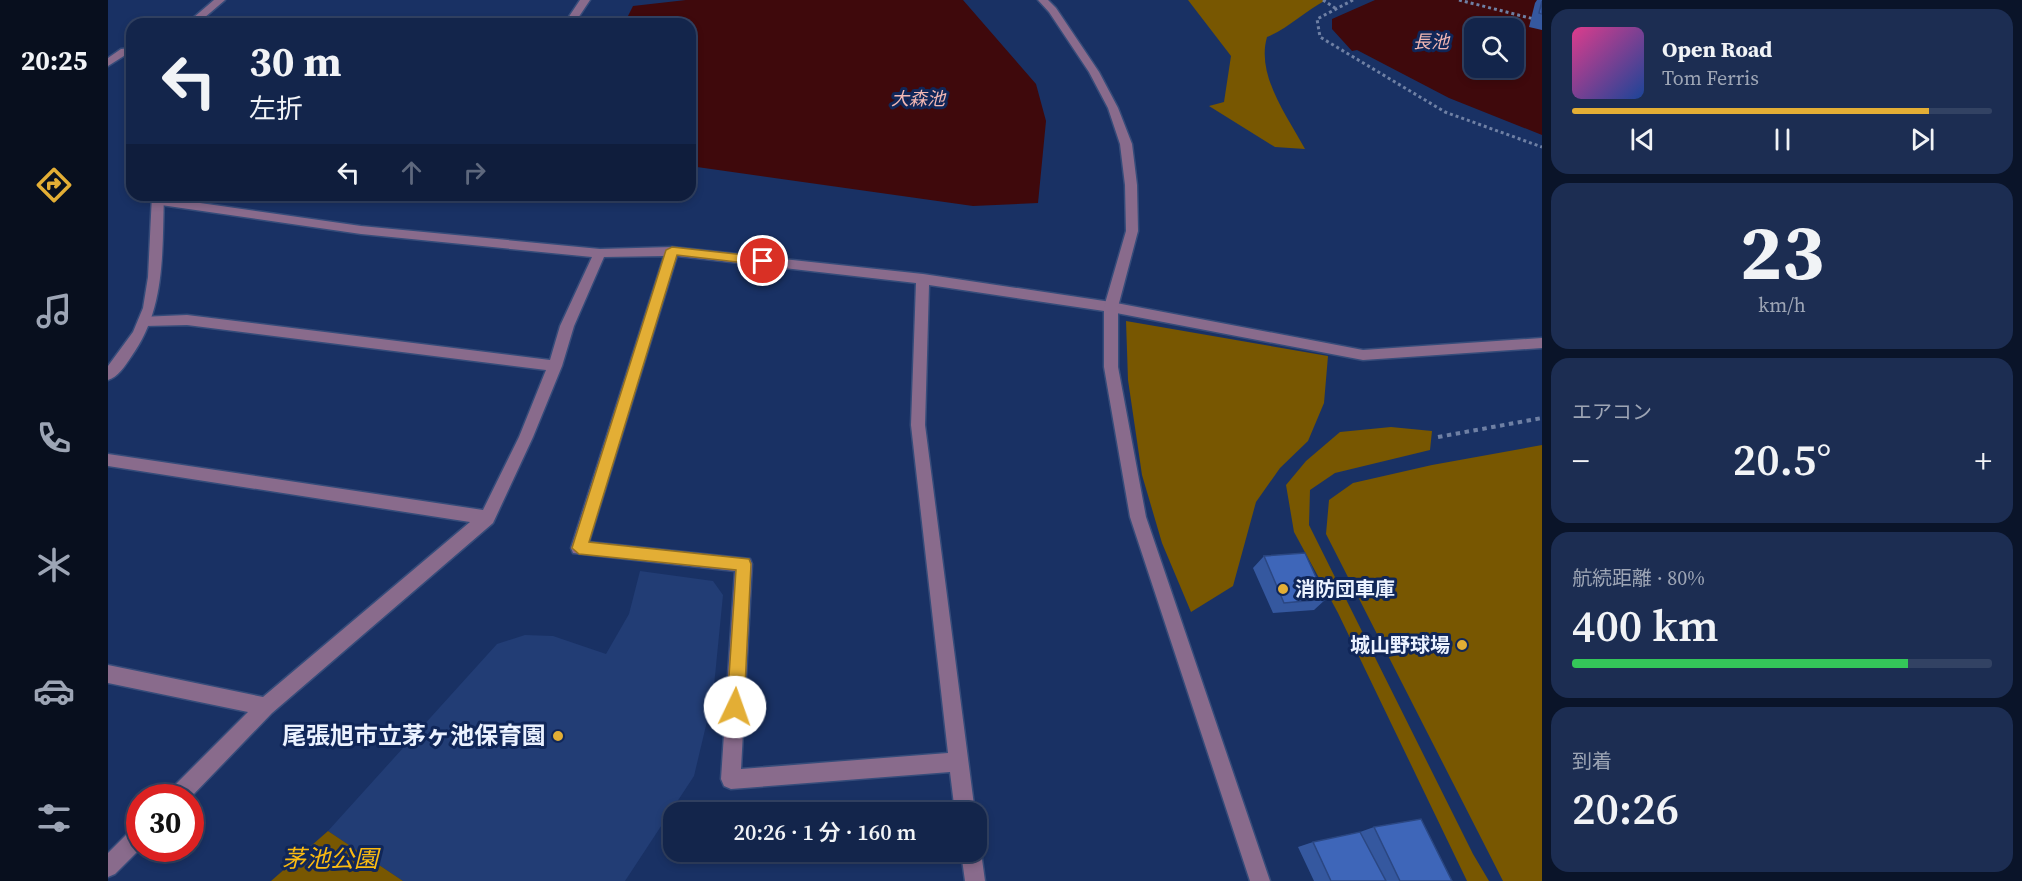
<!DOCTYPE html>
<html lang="ja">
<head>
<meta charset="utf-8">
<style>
	:root { --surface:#13254b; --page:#1c2d52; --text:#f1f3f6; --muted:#9da5b5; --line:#324263; --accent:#e3ae35 }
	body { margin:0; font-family:"Source Serif 4","Noto Sans JP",serif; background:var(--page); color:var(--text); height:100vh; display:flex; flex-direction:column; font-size:22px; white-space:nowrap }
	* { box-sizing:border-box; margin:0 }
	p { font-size:20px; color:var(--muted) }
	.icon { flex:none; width:33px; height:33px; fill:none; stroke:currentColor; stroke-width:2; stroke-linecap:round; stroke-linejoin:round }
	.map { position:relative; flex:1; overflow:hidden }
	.panel { display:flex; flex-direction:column; gap:9px; padding:9px; background:#0a1429; width:480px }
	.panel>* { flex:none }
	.guide { position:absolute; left:18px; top:18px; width:570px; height:183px; border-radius:18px; box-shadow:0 3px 9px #0003,0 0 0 2px var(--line); background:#13254b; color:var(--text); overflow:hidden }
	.buttons { position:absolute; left:1356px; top:18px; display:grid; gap:12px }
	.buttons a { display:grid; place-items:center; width:60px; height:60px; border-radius:12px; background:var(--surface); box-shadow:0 3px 9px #0003,0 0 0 2px var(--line); font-size:30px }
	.speed { position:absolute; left:18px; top:784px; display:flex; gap:12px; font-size:30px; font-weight:700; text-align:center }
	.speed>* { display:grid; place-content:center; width:78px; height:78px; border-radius:50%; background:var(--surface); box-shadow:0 3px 9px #0003,0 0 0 2px var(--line); line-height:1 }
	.speed .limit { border:9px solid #d22; background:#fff; color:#111 }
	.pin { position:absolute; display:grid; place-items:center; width:51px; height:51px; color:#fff; margin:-26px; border:3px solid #fff; border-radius:50%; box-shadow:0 2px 6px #0007 }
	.me { position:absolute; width:66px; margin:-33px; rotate:3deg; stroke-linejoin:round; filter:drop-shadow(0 0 4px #0008) }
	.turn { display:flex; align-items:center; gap:21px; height:126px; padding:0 24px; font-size:27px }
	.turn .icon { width:78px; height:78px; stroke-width:2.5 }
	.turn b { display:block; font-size:42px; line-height:51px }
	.lanes { display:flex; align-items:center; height:57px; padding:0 24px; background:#0003; justify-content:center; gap:30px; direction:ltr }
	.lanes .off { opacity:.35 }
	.big { font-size:45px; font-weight:600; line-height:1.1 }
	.panel .tile { flex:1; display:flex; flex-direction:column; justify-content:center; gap:9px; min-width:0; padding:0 21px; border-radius:18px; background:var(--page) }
	.panel .dial { align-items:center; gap:0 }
	.dial b { font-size:78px; line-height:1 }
	.song { display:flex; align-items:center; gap:18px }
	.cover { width:72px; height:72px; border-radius:9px; background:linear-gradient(135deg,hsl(330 70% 55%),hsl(220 70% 35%)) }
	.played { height:6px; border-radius:3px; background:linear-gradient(90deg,var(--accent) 85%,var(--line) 85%) }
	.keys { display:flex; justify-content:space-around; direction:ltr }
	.heat { display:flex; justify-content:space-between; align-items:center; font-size:33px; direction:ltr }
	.charge { height:9px; border-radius:4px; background:linear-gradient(90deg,#34c759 80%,var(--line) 0) }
	.trip { position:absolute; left:555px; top:802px; width:324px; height:60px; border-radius:18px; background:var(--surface); box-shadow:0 3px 9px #0003,0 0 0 2px var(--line); font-weight:600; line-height:60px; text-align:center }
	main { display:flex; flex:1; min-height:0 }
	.menu { display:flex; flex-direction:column; width:108px; justify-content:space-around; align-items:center; background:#080f1e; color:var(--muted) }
	.menu .icon { width:42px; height:42px }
	.menu .on { color:var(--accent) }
	.menu b { font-size:27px; color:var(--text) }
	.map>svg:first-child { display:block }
	.built { fill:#223d75 }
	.green { fill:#785701 }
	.water { fill:#3f090c; fill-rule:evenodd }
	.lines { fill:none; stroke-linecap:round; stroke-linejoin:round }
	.minor-casing { stroke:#364c7a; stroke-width:3 }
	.tertiary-casing { stroke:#364c7a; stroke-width:3 }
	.path-far1 { stroke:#6f80a4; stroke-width:3; stroke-dasharray:3 3; stroke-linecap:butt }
	.path { stroke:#6f80a4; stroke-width:4; stroke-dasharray:4.5 4.5; stroke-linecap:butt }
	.minor { fill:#896b8c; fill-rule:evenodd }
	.tertiary { fill:#896b8c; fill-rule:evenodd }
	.wall { fill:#35589f }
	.building { fill:#3e66b9; stroke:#2b4782; stroke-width:1.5 }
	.route { fill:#e3ae35; stroke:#947122; stroke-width:1.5 }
	.poi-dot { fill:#e3ae35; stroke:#102658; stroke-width:2 }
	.labels { text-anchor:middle; stroke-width:6; stroke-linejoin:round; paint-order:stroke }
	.far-water-label { font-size:18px; font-style:italic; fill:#f1b7b3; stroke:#102658 }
	.poi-label { font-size:20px; font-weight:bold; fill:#ebf2ff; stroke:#102658; text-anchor:start }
	.near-poi-label { font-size:24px; font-weight:bold; fill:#ebf2ff; stroke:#102658; text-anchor:end }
	.near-park-label { font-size:24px; font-style:italic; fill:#fbbb11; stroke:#102658 }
</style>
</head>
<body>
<main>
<nav class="menu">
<b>20:25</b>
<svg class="icon on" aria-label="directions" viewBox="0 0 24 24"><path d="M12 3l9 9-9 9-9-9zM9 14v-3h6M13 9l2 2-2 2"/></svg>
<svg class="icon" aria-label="music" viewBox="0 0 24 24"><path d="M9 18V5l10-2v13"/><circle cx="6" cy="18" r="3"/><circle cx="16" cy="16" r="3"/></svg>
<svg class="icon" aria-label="phone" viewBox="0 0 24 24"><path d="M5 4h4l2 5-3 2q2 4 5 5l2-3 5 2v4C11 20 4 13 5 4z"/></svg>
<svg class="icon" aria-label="climate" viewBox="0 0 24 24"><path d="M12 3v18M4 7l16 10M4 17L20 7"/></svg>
<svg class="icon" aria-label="car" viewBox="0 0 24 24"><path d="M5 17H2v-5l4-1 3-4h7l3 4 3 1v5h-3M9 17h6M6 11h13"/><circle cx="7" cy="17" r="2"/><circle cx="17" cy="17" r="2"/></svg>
<svg class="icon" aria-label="filters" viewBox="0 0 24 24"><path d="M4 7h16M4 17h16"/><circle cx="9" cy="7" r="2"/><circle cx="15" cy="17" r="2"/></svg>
</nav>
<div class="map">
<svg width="1434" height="881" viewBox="0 0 1434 881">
	<rect width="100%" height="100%" fill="#193164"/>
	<path class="built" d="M532,571L605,581L615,595L605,696L586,776L517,881H295L220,831L389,644L417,635L445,636L498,654L521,614Z"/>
	<path class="green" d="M1080,0H1218C1197,11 1181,28 1159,37C1148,75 1179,116 1197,149L1167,147L1101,106L1116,102L1123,56Z
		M1018,321L1220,356L1216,403L1200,441L1172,468L1148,502L1125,586L1083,612L1054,543L1034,475L1020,380Z
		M1283,427L1324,431L1322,450L1227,473L1202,490L1201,525L1365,854L1381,881H1359L1230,613L1186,532L1178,485L1198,461L1232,432Z
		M1434,445V881H1395L1218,534L1221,500L1245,483L1324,465Z
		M220,831L295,881H163Z"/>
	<path class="water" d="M578,0H855L928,84L938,121L930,203L865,206L582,166V24H516L525,6Z
		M1267,0H1434V135L1341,98L1249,50L1244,51L1224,29V19ZM1366,28H1406V68H1366Z"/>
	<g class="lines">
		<g class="minor-casing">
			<path id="minor" d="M472,0H482L466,24H456Z
				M24,48V54H19L0,66V58L13,49Z
				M50,197L253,226L492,249L564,247L815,274L1003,302L1255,350L1434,338V348L1255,360L1003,312L821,285L817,425L867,813H847L842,772L623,789L616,786L613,779L627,571L465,553L463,548L556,256L496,257L466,326L454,366L425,437L385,523L164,713L82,798H58L61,791L140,712L0,683V665L155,697L362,522L0,466V454L375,510L411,437L438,370L79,325L37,326L30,321L32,317L79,315L442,360L452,326L484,257L253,234L46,204L44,201ZM569,256L808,283L803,425L840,753L633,769L644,564L642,559L481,542Z
				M32,825V849L7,874L0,877V853L25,828Z
				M868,844L873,852L877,881H857L853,852H868Z"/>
		</g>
		<g class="tertiary-casing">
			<path id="tertiary" d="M106,0H117L89,24H78Z
				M930,0H940L948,8L991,72L1010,108L1024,144L1029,185L1030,231L1010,307V367L1038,517L1162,881H1142L1022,517L996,367V307L1018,231L1017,185L1012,144L1000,108L981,72L941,12Z
				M44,195H56C54,252 58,309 23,357C17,366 10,377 0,380V366L25,332L35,308L40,277Z"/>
		</g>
		<path class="path-far1" d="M1215,0L1227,8
			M1245,0L1209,19L1212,37L1337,112L1434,147
			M1351,0L1434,21"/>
		<path class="path" d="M1330,437L1434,418"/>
		<use href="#minor" class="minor"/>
		<use href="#tertiary" class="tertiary"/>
	</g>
	<path class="wall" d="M1429,0H1434V30L1421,27L1427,3Z
		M1156,556L1218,599L1206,610L1165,613L1145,568Z
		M1266,827L1344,881H1206L1190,847L1205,842L1252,832Z"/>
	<path class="building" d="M1434,1V14L1431,13Z
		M1197,553L1218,599L1176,603L1156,556Z
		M1313,819L1344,881H1292L1266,827Z
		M1252,832L1278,881H1223L1205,842Z"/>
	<path class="route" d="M564,247L655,257L661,261L655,265L569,255L481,542L641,559L643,564L636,707L633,713L627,715L621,713L619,707L628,570L471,554L464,548L558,250Z"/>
	<g class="poi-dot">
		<circle cx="1175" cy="589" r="6"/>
		<circle cx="1354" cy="645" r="6"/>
		<circle cx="450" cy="736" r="6"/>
	</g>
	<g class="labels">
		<g class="far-water-label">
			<text x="1323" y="48">長池</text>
			<text x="810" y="105">大森池</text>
		</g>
		<g class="poi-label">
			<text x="1187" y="596">消防団車庫</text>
			<text x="1342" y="652" text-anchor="end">城山野球場</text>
		</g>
		<g class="near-poi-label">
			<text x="438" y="744">尾張旭市立茅ヶ池保育園</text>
		</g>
		<g class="near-park-label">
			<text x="222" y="867">茅池公園</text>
		</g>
	</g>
</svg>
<div class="buttons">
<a><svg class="icon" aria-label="search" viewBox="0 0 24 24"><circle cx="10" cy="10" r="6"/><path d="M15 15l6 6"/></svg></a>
</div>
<div class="speed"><div class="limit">30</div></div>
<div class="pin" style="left:655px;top:261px;background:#d93025"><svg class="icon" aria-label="arrive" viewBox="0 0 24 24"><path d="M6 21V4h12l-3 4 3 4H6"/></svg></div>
<svg class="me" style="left:627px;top:707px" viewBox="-20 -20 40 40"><circle r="19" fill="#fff"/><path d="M0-13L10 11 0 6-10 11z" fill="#e3ae35"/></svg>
<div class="trip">20:26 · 1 分 · 160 m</div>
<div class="guide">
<div class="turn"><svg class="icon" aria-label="left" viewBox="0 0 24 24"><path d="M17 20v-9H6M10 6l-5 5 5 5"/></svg><div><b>30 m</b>左折</div></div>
<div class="lanes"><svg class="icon" aria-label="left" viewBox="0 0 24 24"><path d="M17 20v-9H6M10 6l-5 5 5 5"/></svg><svg class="icon off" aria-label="ahead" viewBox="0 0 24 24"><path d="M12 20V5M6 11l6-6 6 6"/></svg><svg class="icon off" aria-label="right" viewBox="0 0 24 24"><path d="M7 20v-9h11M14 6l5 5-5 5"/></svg></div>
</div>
</div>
<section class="panel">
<div class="tile">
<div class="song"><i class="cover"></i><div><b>Open Road</b><p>Tom Ferris</p></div></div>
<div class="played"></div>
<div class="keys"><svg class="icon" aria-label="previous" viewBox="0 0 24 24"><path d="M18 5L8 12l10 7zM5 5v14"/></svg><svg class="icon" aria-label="pause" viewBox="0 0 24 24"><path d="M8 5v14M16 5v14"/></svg><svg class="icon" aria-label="next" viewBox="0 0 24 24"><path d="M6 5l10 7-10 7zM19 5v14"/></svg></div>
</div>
<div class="tile dial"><b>23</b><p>km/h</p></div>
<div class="tile"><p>エアコン</p>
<div class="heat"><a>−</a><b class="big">20.5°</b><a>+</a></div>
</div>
<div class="tile"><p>航続距離 · 80%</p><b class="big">400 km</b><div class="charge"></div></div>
<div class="tile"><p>到着</p><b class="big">20:26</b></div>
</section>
</main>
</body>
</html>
